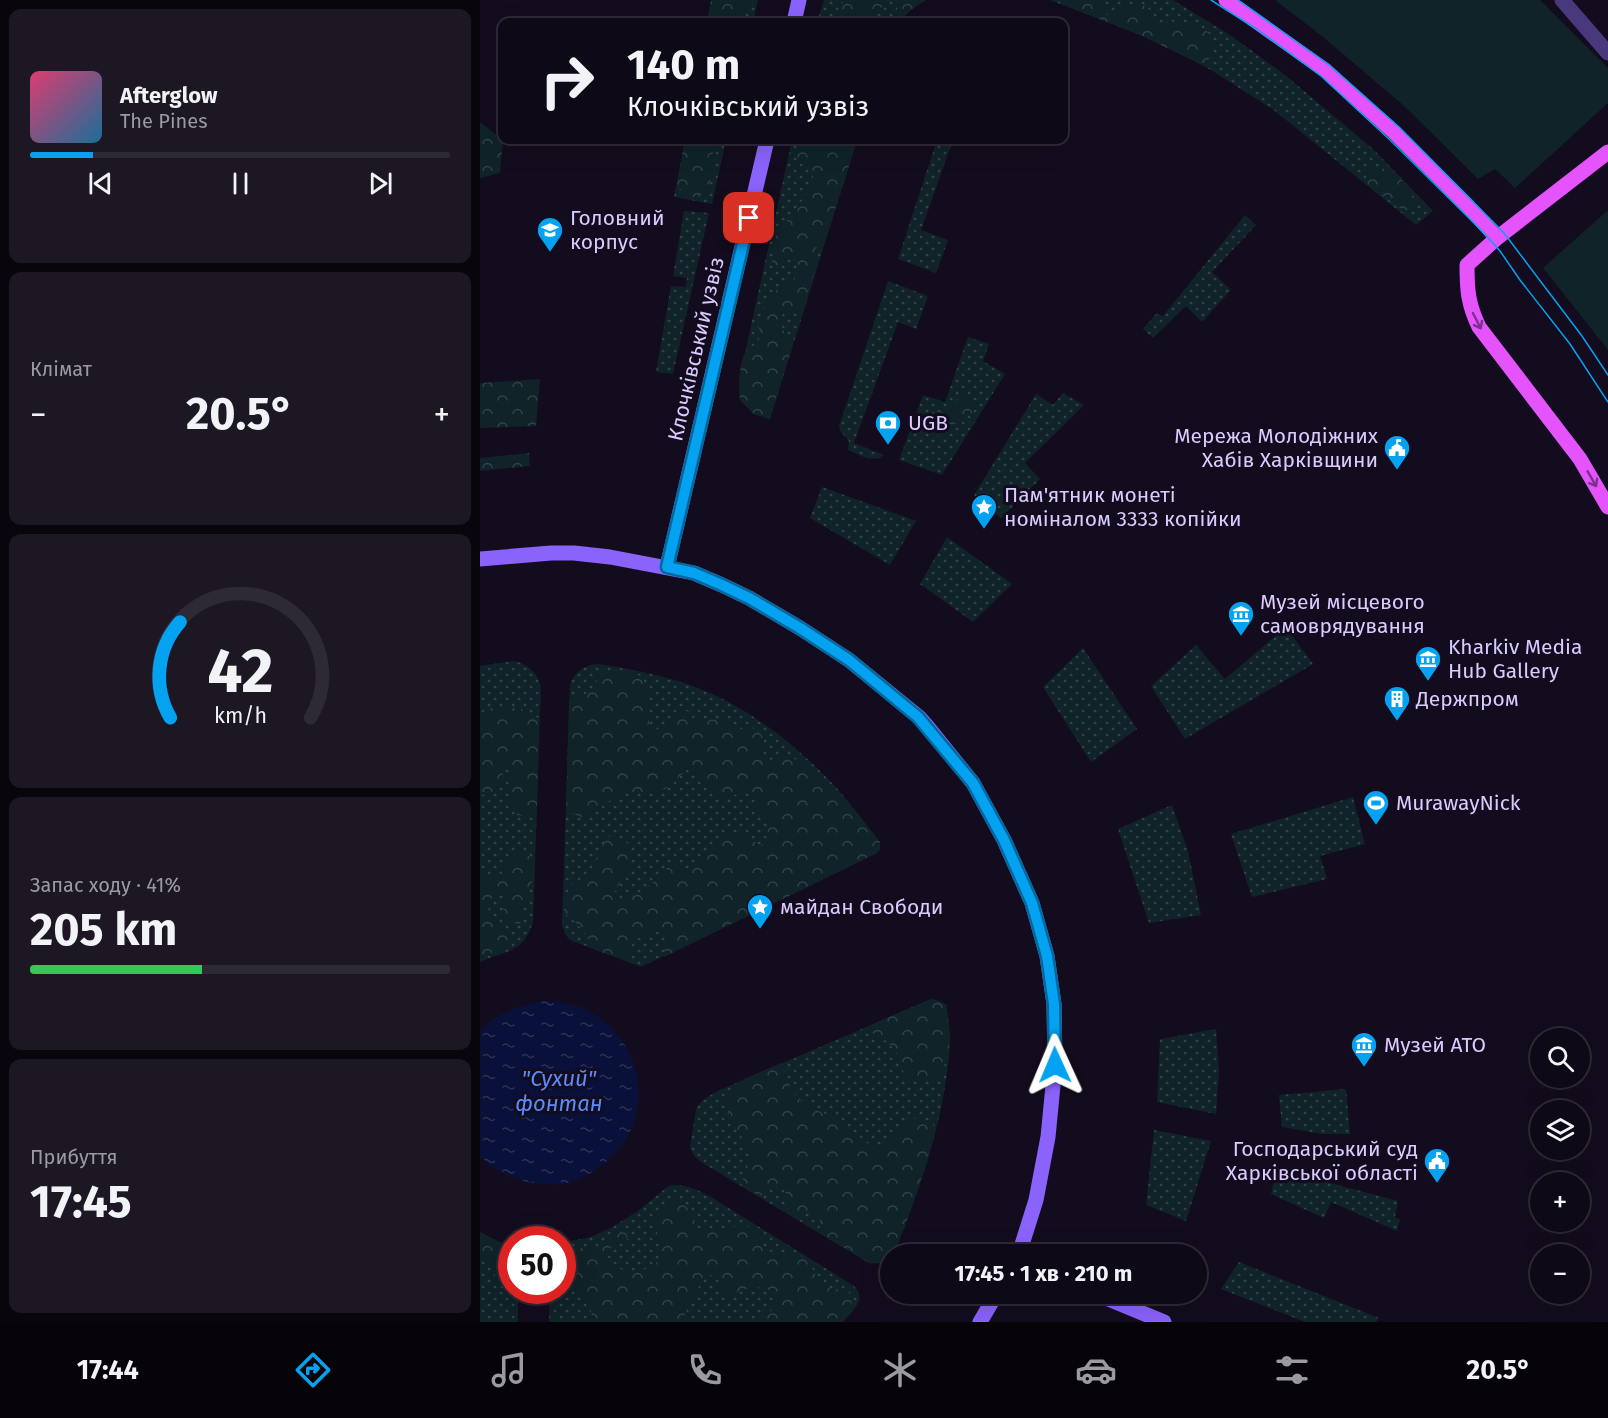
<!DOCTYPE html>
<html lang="uk">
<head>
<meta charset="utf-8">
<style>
	:root { --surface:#0e0916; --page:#1c1723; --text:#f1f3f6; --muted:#9b9aa1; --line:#2e2a35; --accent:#04a2f0 }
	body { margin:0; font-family:"Fira Sans",sans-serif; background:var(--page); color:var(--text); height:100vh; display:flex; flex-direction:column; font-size:22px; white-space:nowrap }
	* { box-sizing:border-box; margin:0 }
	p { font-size:20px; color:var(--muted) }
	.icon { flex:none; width:33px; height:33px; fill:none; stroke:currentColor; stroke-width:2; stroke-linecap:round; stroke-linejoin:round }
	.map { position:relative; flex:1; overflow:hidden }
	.sheet { display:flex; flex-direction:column; gap:9px; padding:9px; background:#08050c; width:480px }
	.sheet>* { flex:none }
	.hud { position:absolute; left:18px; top:18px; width:570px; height:126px; border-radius:12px; box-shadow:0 6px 24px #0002,0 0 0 2px var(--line); background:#0e0916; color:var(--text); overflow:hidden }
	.controls { position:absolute; left:1050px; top:1028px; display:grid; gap:12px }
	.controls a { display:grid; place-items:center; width:60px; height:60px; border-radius:50%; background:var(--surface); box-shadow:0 6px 24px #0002,0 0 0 2px var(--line); font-size:30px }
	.speed { position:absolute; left:18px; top:1226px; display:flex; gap:12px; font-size:30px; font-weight:700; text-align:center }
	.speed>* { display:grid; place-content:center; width:78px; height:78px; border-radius:50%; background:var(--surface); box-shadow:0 6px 24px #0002,0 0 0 2px var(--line); line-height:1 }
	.speed .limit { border:9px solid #d22; background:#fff; color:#111 }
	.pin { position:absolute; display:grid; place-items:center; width:51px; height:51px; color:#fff; margin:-26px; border-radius:12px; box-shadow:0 3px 9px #0006 }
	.me { position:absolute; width:66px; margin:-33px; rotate:359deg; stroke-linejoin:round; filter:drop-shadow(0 0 4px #0008) }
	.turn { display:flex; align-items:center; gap:21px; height:126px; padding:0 30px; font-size:27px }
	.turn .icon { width:78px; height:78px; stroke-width:2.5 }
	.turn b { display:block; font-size:42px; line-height:51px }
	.big { font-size:45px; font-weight:700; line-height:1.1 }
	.sheet .widget { flex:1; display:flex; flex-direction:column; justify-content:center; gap:9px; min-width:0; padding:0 21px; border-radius:12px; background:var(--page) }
	.sheet .dial { align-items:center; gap:0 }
	.dial svg { height:156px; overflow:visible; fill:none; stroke:var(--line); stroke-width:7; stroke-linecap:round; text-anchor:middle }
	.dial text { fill:var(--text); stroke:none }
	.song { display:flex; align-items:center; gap:18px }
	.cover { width:72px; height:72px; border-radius:9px; background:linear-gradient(135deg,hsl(340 70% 55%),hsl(200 70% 35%)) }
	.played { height:6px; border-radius:3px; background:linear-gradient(90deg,var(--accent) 15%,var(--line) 15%) }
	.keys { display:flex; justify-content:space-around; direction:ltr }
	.heat { display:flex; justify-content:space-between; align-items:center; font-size:33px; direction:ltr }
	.charge { height:9px; border-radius:4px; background:linear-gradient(90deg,#34c759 41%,var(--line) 0) }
	.trip { position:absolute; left:400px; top:1244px; width:327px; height:60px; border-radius:30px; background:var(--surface); box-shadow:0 6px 24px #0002,0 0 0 2px var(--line); font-weight:700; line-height:60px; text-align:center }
	.tab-bar { display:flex; height:96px; justify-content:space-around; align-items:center; background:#060409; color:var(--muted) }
	.tab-bar .icon { width:42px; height:42px }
	.tab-bar .on { color:var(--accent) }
	.tab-bar b { font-size:27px; color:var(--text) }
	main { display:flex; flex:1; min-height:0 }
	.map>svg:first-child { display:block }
	.grass { fill:url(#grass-dots) }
	.forest { fill:url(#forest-crowns) }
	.park { fill:#0f2328 }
	.water { fill:url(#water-ripples) }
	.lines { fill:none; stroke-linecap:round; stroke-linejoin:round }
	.street { stroke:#4a387c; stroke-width:15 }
	.secondary { stroke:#8a63fc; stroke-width:15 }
	.primary { stroke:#e453fc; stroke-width:15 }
	.tram { stroke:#04a2f0; stroke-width:1.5 }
	.oneway { stroke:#7c308d }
	.route-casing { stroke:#03699c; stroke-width:15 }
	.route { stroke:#04a2f0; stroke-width:10 }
	.labels { text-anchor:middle; stroke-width:6; stroke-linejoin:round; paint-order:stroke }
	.poi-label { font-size:21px; fill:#dccafe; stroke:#130c1e; text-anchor:start }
	.street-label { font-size:21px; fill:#dccafe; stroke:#130c1e }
	.water-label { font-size:22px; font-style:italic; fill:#5a8cfc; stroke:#130c1e }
</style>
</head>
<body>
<main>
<section class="sheet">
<div class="widget">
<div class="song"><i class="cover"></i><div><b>Afterglow</b><p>The Pines</p></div></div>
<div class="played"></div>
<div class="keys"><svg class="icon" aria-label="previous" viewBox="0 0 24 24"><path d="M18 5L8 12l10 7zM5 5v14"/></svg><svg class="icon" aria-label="pause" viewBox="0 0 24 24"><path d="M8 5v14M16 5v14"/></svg><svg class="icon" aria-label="next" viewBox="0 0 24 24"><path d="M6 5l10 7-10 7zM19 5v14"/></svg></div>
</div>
<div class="widget"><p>Клімат</p>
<div class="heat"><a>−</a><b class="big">20.5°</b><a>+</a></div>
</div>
<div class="widget dial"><svg viewBox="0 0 100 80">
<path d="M14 69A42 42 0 1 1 86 69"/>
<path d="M14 69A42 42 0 0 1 19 20" stroke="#04a2f0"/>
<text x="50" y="56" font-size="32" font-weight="700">42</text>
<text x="50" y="72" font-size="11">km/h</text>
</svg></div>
<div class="widget"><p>Запас ходу · 41%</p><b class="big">205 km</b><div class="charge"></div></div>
<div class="widget"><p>Прибуття</p><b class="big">17:45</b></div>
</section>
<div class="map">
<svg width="1128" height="1322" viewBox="0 0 1128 1322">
	<defs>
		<pattern id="grass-dots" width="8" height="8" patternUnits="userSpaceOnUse" patternTransform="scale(1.5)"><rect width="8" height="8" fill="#0f2328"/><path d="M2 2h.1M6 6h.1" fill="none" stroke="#314248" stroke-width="1.8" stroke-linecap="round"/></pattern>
		<pattern id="forest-crowns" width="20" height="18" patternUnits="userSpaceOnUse" patternTransform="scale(1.5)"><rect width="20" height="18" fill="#0f2328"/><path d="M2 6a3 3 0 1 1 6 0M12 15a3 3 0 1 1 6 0" fill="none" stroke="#314248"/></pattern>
		<pattern id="water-ripples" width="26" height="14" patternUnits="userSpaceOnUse" patternTransform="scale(1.5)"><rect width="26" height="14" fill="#09103a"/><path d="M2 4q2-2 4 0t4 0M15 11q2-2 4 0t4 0" fill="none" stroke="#2c3158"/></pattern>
	</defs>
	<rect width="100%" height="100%" fill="#130c1e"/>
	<path class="grass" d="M231,0H278L273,22H227Z
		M344,0H446L432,9L418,22H337Z
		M570,0H693L750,35L805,75L893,149L953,211L936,225L795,111L731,70L708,57L660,35Z
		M205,140H246L232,204L194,197Z
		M312,140H377L290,419L274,414L260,400L259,380Z
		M457,140H473L441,230L468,240L456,273L418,259Z
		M204,211L229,213L193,374L176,372L191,286L206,287L207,278L193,276Z
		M765,215L776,225L732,272L751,290L722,322L706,306L673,338L663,329L677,313L683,316Z
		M408,281L448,296L436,329L418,322L374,443L404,455C393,464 380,455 368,450L369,441L360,431L359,426Z
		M488,337L509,344L503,361L525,374L462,475L419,460L443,395L465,402Z
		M583,393L604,405L545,463L560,479L521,518L494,495L556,394L573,405Z
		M342,487L436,521L410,565L330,518Z
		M467,537L532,584L493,622L440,584Z
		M806,627L833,664L705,739L671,686L716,645L745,679Z
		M603,648L657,729L611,762L563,687Z
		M34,661C49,665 56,671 61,686L53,922C43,954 26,950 0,962V666Z
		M118,664C164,671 213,681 254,705C286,723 315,746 341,772C363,793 381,818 400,842V849L397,853L161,967L90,940L85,934L82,924L90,685C95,671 104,665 118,664Z
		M873,797L885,844L840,856L847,879L772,897L751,834Z
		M692,805L708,851L721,915L669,923L638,829Z
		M451,999L459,1001L466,1005C468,1018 471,1032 470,1046C465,1106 449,1164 427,1219C423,1231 418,1248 410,1256C404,1263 397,1264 389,1263L221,1162L214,1156L210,1147L216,1109C221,1099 231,1095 240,1090Z
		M736,1029L739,1070L736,1114L677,1102L680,1039Z
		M866,1089L870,1134H843L802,1127L799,1095Z
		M674,1130L731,1141L706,1221L666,1205Z
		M797,1169L918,1201L915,1217L920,1219L917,1231L851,1202L844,1218L791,1194Z
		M194,1185C208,1185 218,1190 231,1197L374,1286C387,1300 373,1310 363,1322H69L70,1290H82L83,1242L108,1238L129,1229L158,1211L187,1187Z
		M0,1232L31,1248L32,1290H38V1322H0Z
		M759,1262L899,1318L896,1322H825L741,1289Z"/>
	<path class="forest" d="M233,0H272L260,22H231L228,15Z
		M364,0H413L402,7L390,22H364C361,15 360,7 364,0Z
		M422,0H446L432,9L418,22H410Z
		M582,0H625V14L634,16L645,6L660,2L670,10L675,23C693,21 721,18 732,38C733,41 733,48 734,52L724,66L660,35L582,4Z
		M0,122L23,140L20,173L0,178Z
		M205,140H241L235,143C231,155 234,153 234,163C234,174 229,184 225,193L214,197L205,196L197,184Z
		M318,140H374L376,144L345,242C338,244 336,247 334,254L338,262L322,312C291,304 301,331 312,346L290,419L274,414L260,400C259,386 258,358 269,348C272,346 275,345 278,343L280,334L278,325L283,311L298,288L315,279L318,264L310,258L298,266L292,263L296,236L331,188L333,176C321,161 313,160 318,140Z
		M898,167C903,169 909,170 913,173C923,179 932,191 936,201C934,208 930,209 924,211L888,185L886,178L891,169Z
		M60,379L56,426L0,428V383Z
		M486,396L492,398C501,415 484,416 474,425C470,428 467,433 463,436C453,437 449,433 444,425L445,420L452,412H465C468,403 477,399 486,396Z
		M49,453L50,466L0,471V458Z
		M126,672L151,673L161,676C172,691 162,707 171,726L179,730L197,711H207L214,719L241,720L264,730L272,728L280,730L284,742L280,755L287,760L298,759L307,756L320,761L338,774L371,806L400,842V849L397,853L184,957L186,935L183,931C162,931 151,941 145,960L115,950C106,934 98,922 83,913L89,887L101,879L107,877C115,864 119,848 129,836L142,839L151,846C153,874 141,875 133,897L138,900L148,899L160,892L184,874L189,864L206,869L212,865L238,841L253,832L264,835L281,846L286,839L289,825L276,805L273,796L266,789L249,798L239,800L229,792L221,773L208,769L185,789L169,794L140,793L113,813L101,817L86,811L89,702L94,697L109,693L119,677Z
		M13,707C30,707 46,707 59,719L57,814L48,817L37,815L29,801L32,775L28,769L23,771C21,786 19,800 0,794V715L5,711Z
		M41,851L49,856L54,864L55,870L48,897L42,910V919L40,924L33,923L24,918L23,907L25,898L21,892L15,893C9,901 8,907 9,917C21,926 33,928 30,945L23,950L0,956V876L18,878L24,870L33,853Z
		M451,999L459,1001L466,1005C472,1037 475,1094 425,1079C421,1056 413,1041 390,1032L393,1024Z
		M301,1063L312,1091L327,1106L348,1115L380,1137L393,1148L406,1143L418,1130L437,1117L452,1123L456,1129C447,1161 438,1192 426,1223C422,1233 417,1248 410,1256C404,1262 398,1264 389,1263L338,1232C342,1221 341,1216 331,1210L314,1217L307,1213L310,1202L303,1188L292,1184L280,1197L261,1185L272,1154C263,1137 249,1123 246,1103L264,1079Z
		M192,1201C214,1206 208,1212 218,1229C232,1231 247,1231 260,1224C280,1230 278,1233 285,1250C298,1255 320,1249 329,1263C334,1269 336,1278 340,1285C345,1286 350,1288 355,1289C355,1289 365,1290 365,1290C378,1295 369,1315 363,1322H277L293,1309L296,1298L289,1290L277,1287L265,1289L254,1296L247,1298L240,1293L239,1281L231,1275H224L214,1298L203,1305L207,1311L201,1322H109L112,1314C109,1305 105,1297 98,1290C94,1284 85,1279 83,1272C80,1265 84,1256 90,1252C99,1246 108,1249 117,1246C128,1243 135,1233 146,1231L148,1239C140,1244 130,1246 125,1254C144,1274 149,1279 174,1264C178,1261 182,1259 182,1253C182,1242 174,1229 173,1216Z
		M0,1232L31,1248V1290L21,1288C12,1272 14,1266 0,1253Z"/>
	<path class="park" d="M795,0H1060L1128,68V103L1035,188L1015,169L998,179L923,105L843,37Z
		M1128,210V350L1063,268Z"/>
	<path class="water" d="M62,1001C72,1002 84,1002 94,1005C163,1028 182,1117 125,1163C113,1172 99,1181 84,1184C78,1185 71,1184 66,1184C41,1184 17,1173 0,1156V1032C16,1012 38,1007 62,1001Z"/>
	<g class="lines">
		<path class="street" d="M1082,0L1128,53"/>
		<path class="secondary" d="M314,22L319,0
			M0,559L71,553H94L130,557L214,573L242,585L269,598L320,628L369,660L439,717L447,726L493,783L524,840L552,903L567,956L574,1004L575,1065L568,1137L556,1200L539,1254
			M187,567L287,140
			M614,1293L684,1322
			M500,1322L517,1293"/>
		<path class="primary" d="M746,0L845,70L915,133L986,204L1017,238
			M1128,152L1017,238L987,265C987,290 988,304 999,327L1100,459L1128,507"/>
		<path class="tram" d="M731,0L778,30L841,76L909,139L1002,231L1020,251L1040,280L1090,344L1128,402
			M758,0L849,65L919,127L1024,233L1102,336L1128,375"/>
	</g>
	<defs><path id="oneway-shaft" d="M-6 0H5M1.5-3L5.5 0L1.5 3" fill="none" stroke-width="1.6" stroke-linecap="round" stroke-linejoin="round" transform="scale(1.5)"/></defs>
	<g class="oneway">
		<use href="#oneway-shaft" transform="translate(997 321) rotate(63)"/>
		<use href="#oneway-shaft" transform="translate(1112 479) rotate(60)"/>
	</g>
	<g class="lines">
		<g class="route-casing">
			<path id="route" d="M269,218L187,567L214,573L242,585L269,598L320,628L369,660L438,717L493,783L524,840L552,903L567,956L574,1004L575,1065"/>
		</g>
		<use href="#route" class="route"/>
	</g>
	<defs>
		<g id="university-pin" transform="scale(1.35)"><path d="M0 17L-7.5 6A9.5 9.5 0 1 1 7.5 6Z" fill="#04a2f0" stroke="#130c1e"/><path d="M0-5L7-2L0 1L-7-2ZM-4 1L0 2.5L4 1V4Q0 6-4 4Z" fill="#fff"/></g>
		<g id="bank-pin" transform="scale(1.35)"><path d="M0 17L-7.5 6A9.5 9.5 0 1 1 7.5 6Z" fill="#04a2f0" stroke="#130c1e"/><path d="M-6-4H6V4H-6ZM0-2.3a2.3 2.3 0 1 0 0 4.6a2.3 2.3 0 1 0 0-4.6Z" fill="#fff"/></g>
		<g id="civic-pin" transform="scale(1.35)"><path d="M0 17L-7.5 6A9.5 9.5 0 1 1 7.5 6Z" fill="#04a2f0" stroke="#130c1e"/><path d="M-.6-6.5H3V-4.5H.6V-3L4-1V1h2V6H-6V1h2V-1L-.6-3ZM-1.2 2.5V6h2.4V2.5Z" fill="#fff"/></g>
		<g id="sight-pin" transform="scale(1.35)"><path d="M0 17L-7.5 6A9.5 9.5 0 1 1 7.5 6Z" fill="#04a2f0" stroke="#130c1e"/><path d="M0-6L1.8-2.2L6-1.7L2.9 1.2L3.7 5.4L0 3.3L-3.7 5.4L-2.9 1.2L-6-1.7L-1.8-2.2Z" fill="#fff"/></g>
		<g id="museum-pin" transform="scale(1.35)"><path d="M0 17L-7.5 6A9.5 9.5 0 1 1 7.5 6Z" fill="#04a2f0" stroke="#130c1e"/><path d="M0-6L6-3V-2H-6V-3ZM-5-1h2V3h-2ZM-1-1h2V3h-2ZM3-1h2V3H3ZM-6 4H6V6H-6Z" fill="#fff"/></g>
		<g id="building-pin" transform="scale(1.35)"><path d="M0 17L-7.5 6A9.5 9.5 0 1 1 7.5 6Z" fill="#04a2f0" stroke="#130c1e"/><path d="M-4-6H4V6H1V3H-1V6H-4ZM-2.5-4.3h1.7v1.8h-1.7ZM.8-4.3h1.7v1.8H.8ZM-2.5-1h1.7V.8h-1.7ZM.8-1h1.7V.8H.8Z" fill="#fff"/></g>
		<g id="stadium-pin" transform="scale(1.35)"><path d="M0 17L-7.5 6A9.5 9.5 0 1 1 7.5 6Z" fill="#04a2f0" stroke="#130c1e"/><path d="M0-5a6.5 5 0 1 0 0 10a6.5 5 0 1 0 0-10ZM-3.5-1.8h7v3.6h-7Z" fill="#fff"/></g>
	</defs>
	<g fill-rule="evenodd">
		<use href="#university-pin" x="70" y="230"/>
		<use href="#bank-pin" x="408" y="423"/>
		<use href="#civic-pin" x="917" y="448"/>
		<use href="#sight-pin" x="504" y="507"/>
		<use href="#museum-pin" x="761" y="614"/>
		<use href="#museum-pin" x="948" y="659"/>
		<use href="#building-pin" x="917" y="699"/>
		<use href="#stadium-pin" x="896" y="803"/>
		<use href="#sight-pin" x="280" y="907"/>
		<use href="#museum-pin" x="884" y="1045"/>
		<use href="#civic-pin" x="957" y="1161"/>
	</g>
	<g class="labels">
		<g class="poi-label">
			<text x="90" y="225">Головний<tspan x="90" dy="24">корпус</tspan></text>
			<text x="428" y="430">UGB</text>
			<text x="898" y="443" text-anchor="end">Мережа Молодіжних<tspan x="898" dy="24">Хабів Харківщини</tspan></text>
			<text x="524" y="502">Пам'ятник монеті<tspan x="524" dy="24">номіналом 3333 копійки</tspan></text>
			<text x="780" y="609">Музей місцевого<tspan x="780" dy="24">самоврядування</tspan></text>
			<text x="968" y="654">Kharkiv Media<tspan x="968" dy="24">Hub Gallery</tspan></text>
			<text x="936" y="706">Держпром</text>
			<text x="916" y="810">MurawayNick</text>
			<text x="300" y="914">майдан Свободи</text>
			<text x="904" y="1052">Музей АТО</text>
			<text x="938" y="1156" text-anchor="end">Господарський суд<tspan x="938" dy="24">Харківської області</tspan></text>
		</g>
		<g class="street-label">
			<text transform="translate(216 349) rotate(-77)" y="7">Клочківський узвіз</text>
		</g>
		<g class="water-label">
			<text x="79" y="1086">"Сухий"<tspan x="79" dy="25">фонтан</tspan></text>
		</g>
	</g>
</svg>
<div class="controls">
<a><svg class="icon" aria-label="search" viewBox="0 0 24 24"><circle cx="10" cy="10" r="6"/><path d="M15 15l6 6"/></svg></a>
<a><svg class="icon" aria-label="layers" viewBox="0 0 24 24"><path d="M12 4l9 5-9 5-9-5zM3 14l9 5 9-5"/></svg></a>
<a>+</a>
<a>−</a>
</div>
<div class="speed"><div class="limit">50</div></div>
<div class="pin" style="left:269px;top:218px;background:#d93025"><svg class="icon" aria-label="arrive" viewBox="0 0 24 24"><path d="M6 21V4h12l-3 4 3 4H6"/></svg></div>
<svg class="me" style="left:575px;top:1065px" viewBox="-20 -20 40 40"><path d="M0-17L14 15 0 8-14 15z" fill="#04a2f0" stroke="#fff" stroke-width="4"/></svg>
<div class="trip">17:45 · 1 хв · 210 m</div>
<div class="hud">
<div class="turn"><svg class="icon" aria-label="right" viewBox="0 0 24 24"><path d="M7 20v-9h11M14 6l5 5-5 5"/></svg><div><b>140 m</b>Клочківський узвіз</div></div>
</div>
</div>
</main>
<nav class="tab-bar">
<b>17:44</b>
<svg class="icon on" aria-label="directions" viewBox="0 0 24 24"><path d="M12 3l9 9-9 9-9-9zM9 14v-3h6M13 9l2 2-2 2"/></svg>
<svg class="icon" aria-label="music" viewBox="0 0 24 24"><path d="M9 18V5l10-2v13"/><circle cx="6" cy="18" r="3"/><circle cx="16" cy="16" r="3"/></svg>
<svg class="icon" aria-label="phone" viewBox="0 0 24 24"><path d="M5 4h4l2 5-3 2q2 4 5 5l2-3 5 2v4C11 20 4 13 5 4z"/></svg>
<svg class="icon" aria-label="climate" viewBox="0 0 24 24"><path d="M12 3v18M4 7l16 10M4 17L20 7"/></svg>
<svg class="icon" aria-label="car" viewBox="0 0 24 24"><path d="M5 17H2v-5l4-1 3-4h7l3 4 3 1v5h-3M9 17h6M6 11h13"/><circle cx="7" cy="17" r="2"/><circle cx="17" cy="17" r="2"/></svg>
<svg class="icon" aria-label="filters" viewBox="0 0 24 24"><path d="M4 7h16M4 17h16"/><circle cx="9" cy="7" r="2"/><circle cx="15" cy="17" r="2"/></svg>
<b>20.5°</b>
</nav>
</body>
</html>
